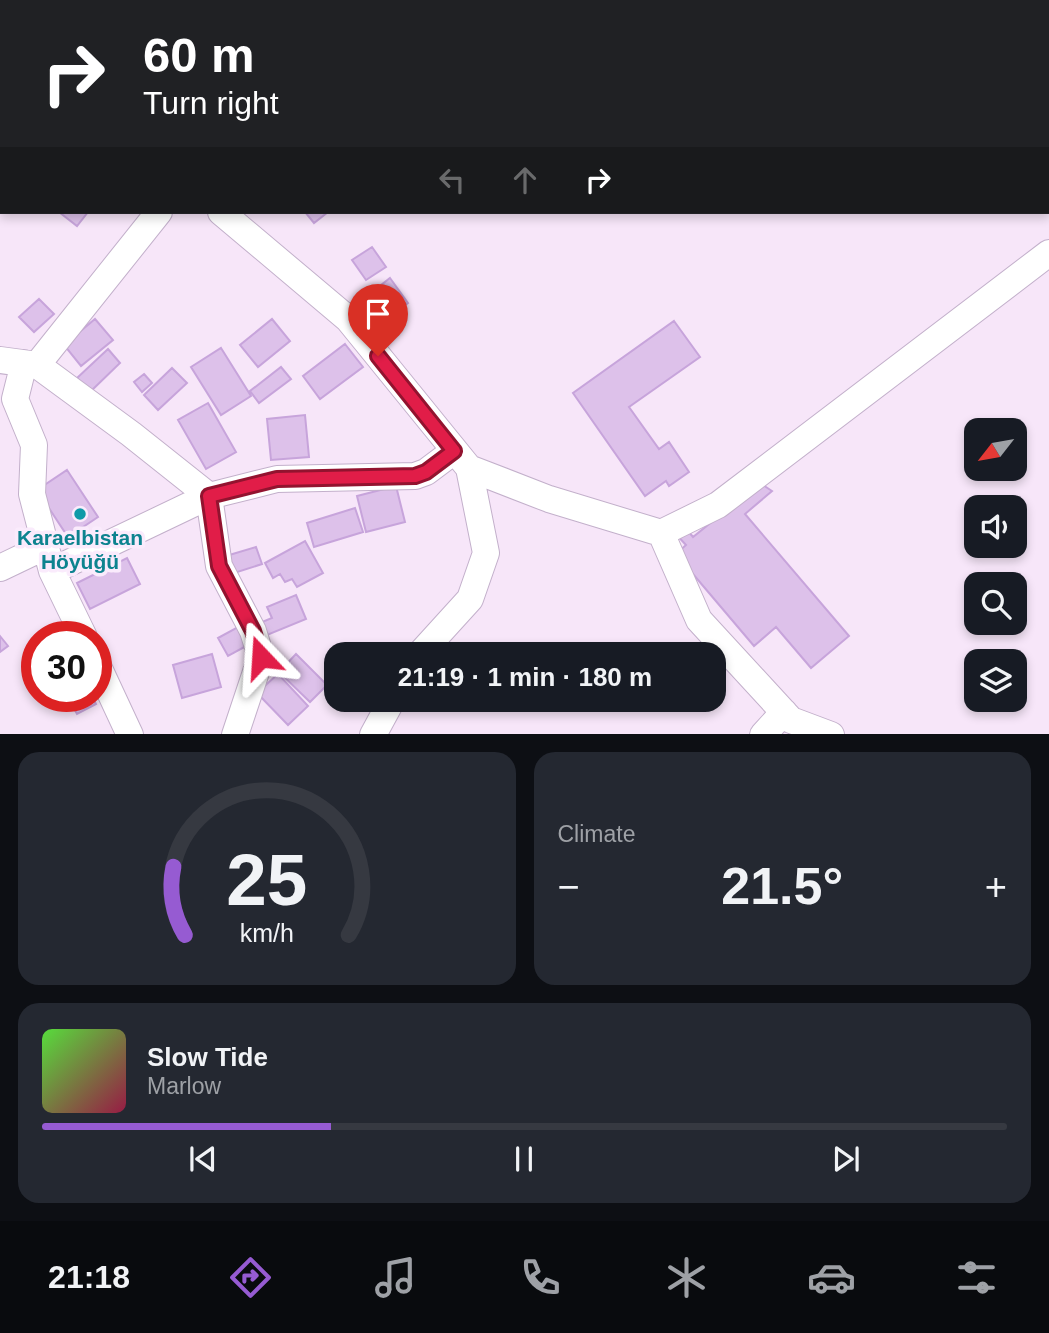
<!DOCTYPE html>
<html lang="en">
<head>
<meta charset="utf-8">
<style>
	:root { --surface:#171b24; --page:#242831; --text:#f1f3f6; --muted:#9ea1a6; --line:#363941; --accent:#965bd2 }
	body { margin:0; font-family:Helvetica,sans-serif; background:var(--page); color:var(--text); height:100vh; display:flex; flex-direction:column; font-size:26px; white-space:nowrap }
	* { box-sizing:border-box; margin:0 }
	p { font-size:23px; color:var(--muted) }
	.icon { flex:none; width:38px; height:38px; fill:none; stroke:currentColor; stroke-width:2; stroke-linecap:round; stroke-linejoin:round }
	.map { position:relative; height:734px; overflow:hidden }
	.sheet { display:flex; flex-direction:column; gap:18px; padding:18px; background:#0d0f14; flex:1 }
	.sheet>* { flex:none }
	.top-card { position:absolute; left:0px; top:0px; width:1050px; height:214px; box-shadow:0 4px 10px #0003; background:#202124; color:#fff; overflow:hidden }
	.needle { width:46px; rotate:239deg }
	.tools { position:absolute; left:964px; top:418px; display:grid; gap:14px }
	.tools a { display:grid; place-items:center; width:63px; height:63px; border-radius:14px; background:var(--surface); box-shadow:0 4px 10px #0003; font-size:35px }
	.speed { position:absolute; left:21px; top:621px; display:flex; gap:14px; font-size:35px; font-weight:700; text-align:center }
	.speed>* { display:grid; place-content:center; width:91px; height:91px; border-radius:50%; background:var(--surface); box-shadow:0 4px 10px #0003; line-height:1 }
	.speed .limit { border:10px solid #d22; background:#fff; color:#111 }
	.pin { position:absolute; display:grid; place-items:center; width:60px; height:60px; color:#fff; margin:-72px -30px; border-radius:50% 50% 50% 0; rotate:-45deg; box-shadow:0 0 7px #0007 }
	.pin .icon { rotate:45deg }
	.me { position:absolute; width:77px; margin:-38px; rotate:340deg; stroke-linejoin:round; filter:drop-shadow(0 0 5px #0008) }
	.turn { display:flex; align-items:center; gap:24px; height:147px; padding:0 28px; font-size:32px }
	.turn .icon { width:91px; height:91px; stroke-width:2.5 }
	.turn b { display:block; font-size:49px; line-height:60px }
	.lanes { display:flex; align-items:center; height:66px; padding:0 28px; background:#0003; justify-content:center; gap:35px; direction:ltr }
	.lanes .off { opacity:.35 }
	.big { font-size:52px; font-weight:700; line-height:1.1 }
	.sheet .tile { flex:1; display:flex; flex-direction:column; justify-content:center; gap:10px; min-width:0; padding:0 24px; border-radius:21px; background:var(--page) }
	.sheet .dial { align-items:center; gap:0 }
	.dial svg { height:182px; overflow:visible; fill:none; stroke:var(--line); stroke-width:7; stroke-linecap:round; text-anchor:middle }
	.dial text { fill:var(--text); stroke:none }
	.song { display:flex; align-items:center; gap:21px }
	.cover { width:84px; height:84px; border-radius:10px; background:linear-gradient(135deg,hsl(110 70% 55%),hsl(340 70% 35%)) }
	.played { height:7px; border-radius:4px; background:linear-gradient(90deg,var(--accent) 30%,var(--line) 30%) }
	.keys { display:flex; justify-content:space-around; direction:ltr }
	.heat { display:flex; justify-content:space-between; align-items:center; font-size:38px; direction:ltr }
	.sheet .tiles { flex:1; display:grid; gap:18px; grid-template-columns:1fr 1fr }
	.tile:last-child { grid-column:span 2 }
	.trip { position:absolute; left:324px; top:642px; width:402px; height:70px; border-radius:21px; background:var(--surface); box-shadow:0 4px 10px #0003; font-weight:700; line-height:70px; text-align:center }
	.tabs { display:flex; height:112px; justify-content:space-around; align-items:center; background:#090b0e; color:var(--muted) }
	.tabs .icon { width:49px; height:49px }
	.tabs .active { color:var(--accent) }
	.tabs b { font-size:32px; color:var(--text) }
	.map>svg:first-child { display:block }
	.building { fill:#ddc1ea; stroke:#c7a4db; stroke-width:2 }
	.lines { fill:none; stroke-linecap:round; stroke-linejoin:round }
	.minor-casing { stroke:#c3b0cb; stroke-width:28 }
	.minor { stroke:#fff; stroke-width:26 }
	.route-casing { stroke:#92132f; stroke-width:18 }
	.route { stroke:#e11d48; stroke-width:12 }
	.culture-dot { fill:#0f9aa8; stroke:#faebfc; stroke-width:2.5 }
	.labels { text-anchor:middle; stroke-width:7; stroke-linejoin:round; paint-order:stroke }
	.culture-label { font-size:21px; font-weight:bold; fill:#0d838f; stroke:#faebfc }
</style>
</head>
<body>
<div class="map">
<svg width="1049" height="735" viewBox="0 0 1049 735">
	<rect width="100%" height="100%" fill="#f7e6f9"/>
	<path class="building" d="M59,212H88L77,226Z
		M305,212H328L314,223Z
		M372,247L386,267L366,280L352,260Z
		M390,278L408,303L394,313L376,289Z
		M39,299L54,314L34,332L19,317Z
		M95,319L113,340L81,366L64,345Z
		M272,319L290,341L258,367L240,345Z
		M674,321L700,357L629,407L659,449L669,442L689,472L669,486L666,481L645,496L573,393Z
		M345,344L363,367L320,399L303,376Z
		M221,348L251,396L221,415L191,367Z
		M108,349L120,363L90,392L77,378Z
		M281,367L291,379L259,403L250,391Z
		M172,368L187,383L158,410L144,395Z
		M144,374L152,383L142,392L134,382Z
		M208,403L236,452L206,469L178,420Z
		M305,415L309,457L271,460L267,419Z
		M67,470L98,517L68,537L37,490Z
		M760,483L772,491L745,514L849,636L811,668L776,627L754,646L676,554L686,545L675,533L684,526L693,537Z
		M396,486L405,522L366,532L357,496Z
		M355,508L363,532L314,547L307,523Z
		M305,541L323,573L297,587L292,579L285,582L280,574L273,578L265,563Z
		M256,547L262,564L231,574L226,556Z
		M127,558L140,584L90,609L77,583Z
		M296,595L306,619L267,635L262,622L272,618L267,607Z
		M238,627L248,645L228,656L218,638Z
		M0,636L8,646L0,652Z
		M212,654L221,687L182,698L173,665Z
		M296,654L327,685L310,702L279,672Z
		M278,674L308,706L288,725L257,693Z
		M67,696H92L96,704L77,714Z"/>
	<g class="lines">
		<g class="minor-casing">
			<path id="minor" d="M0,92L2,95
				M0,160L2,159
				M221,212L348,319L469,468L549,499L661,533L718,505L1049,253
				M0,360L37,365L131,434L209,496L219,566L253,631L261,657L235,735
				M24,363L15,399L34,445L32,494L52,571L84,637
				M37,365L159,212
				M661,533L699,620L791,720L831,735
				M0,568L46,546
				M52,571L209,496L277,479L415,476L426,472L454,451
				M420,654L470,599L486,553L469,468
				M96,662L130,735
				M373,735L392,700
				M763,735L784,712"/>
		</g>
		<use href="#minor" class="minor"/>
	</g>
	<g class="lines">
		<g class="route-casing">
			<path id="route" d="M261,657L253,631L219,566L209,496L277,479L415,476L426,472L454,451L378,356"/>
		</g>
		<use href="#route" class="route"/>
	</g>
	<circle class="culture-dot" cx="80" cy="514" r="7"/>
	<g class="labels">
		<g class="culture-label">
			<text x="80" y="545">Karaelbistan<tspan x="80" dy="24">Höyüğü</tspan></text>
		</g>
	</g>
</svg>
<div class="tools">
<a><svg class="needle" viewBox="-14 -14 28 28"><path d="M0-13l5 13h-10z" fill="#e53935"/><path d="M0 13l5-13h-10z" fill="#9ea1a6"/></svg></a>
<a><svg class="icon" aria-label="sound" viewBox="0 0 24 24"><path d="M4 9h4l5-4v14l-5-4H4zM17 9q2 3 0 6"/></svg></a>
<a><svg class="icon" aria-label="search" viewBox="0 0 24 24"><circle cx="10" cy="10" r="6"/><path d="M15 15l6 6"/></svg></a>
<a><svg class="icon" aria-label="layers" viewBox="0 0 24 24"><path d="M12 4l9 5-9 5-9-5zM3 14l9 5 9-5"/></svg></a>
</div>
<div class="speed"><div class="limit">30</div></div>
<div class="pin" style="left:378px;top:356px;background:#d93025"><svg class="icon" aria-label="arrive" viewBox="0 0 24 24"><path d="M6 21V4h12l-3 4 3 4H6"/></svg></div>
<svg class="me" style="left:261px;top:657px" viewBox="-20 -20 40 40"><path d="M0-17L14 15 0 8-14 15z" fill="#e11d48" stroke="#fff" stroke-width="4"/></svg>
<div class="trip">21:19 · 1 min · 180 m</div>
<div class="top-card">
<div class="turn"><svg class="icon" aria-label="right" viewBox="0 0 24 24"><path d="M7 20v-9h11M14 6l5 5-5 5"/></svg><div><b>60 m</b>Turn right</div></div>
<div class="lanes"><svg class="icon off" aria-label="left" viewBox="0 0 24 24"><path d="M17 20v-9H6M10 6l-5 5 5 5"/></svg><svg class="icon off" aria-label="ahead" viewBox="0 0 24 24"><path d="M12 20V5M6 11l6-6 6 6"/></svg><svg class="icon" aria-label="right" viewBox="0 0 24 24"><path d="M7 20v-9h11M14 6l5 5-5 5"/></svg></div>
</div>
</div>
<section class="sheet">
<div class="tiles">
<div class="tile dial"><svg viewBox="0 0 100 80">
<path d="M14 69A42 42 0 1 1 86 69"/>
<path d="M14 69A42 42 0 0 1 9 39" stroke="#965bd2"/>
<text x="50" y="56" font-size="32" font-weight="700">25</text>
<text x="50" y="72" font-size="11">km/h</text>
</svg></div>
<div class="tile"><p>Climate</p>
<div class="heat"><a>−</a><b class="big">21.5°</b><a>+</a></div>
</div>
<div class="tile">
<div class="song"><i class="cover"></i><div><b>Slow Tide</b><p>Marlow</p></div></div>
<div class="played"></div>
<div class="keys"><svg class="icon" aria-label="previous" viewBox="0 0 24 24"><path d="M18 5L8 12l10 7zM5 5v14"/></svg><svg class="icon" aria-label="pause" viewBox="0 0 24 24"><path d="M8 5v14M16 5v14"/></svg><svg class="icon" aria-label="next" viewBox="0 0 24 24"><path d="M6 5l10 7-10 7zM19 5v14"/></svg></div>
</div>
</div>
</section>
<nav class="tabs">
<b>21:18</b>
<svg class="icon active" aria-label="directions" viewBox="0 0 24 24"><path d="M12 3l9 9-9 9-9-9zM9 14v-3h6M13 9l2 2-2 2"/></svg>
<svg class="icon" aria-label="music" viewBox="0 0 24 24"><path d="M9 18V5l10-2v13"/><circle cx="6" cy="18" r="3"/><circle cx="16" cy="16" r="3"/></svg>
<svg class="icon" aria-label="phone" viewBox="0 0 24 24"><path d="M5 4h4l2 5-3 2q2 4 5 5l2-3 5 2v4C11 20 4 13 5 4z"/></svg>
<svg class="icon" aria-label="climate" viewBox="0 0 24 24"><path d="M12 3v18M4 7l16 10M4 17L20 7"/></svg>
<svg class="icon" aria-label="car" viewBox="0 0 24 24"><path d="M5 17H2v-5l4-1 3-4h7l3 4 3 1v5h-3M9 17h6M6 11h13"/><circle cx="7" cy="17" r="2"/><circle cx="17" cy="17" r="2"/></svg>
<svg class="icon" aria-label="filters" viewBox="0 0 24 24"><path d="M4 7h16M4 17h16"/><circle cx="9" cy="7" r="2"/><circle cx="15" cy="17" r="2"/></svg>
</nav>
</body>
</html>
